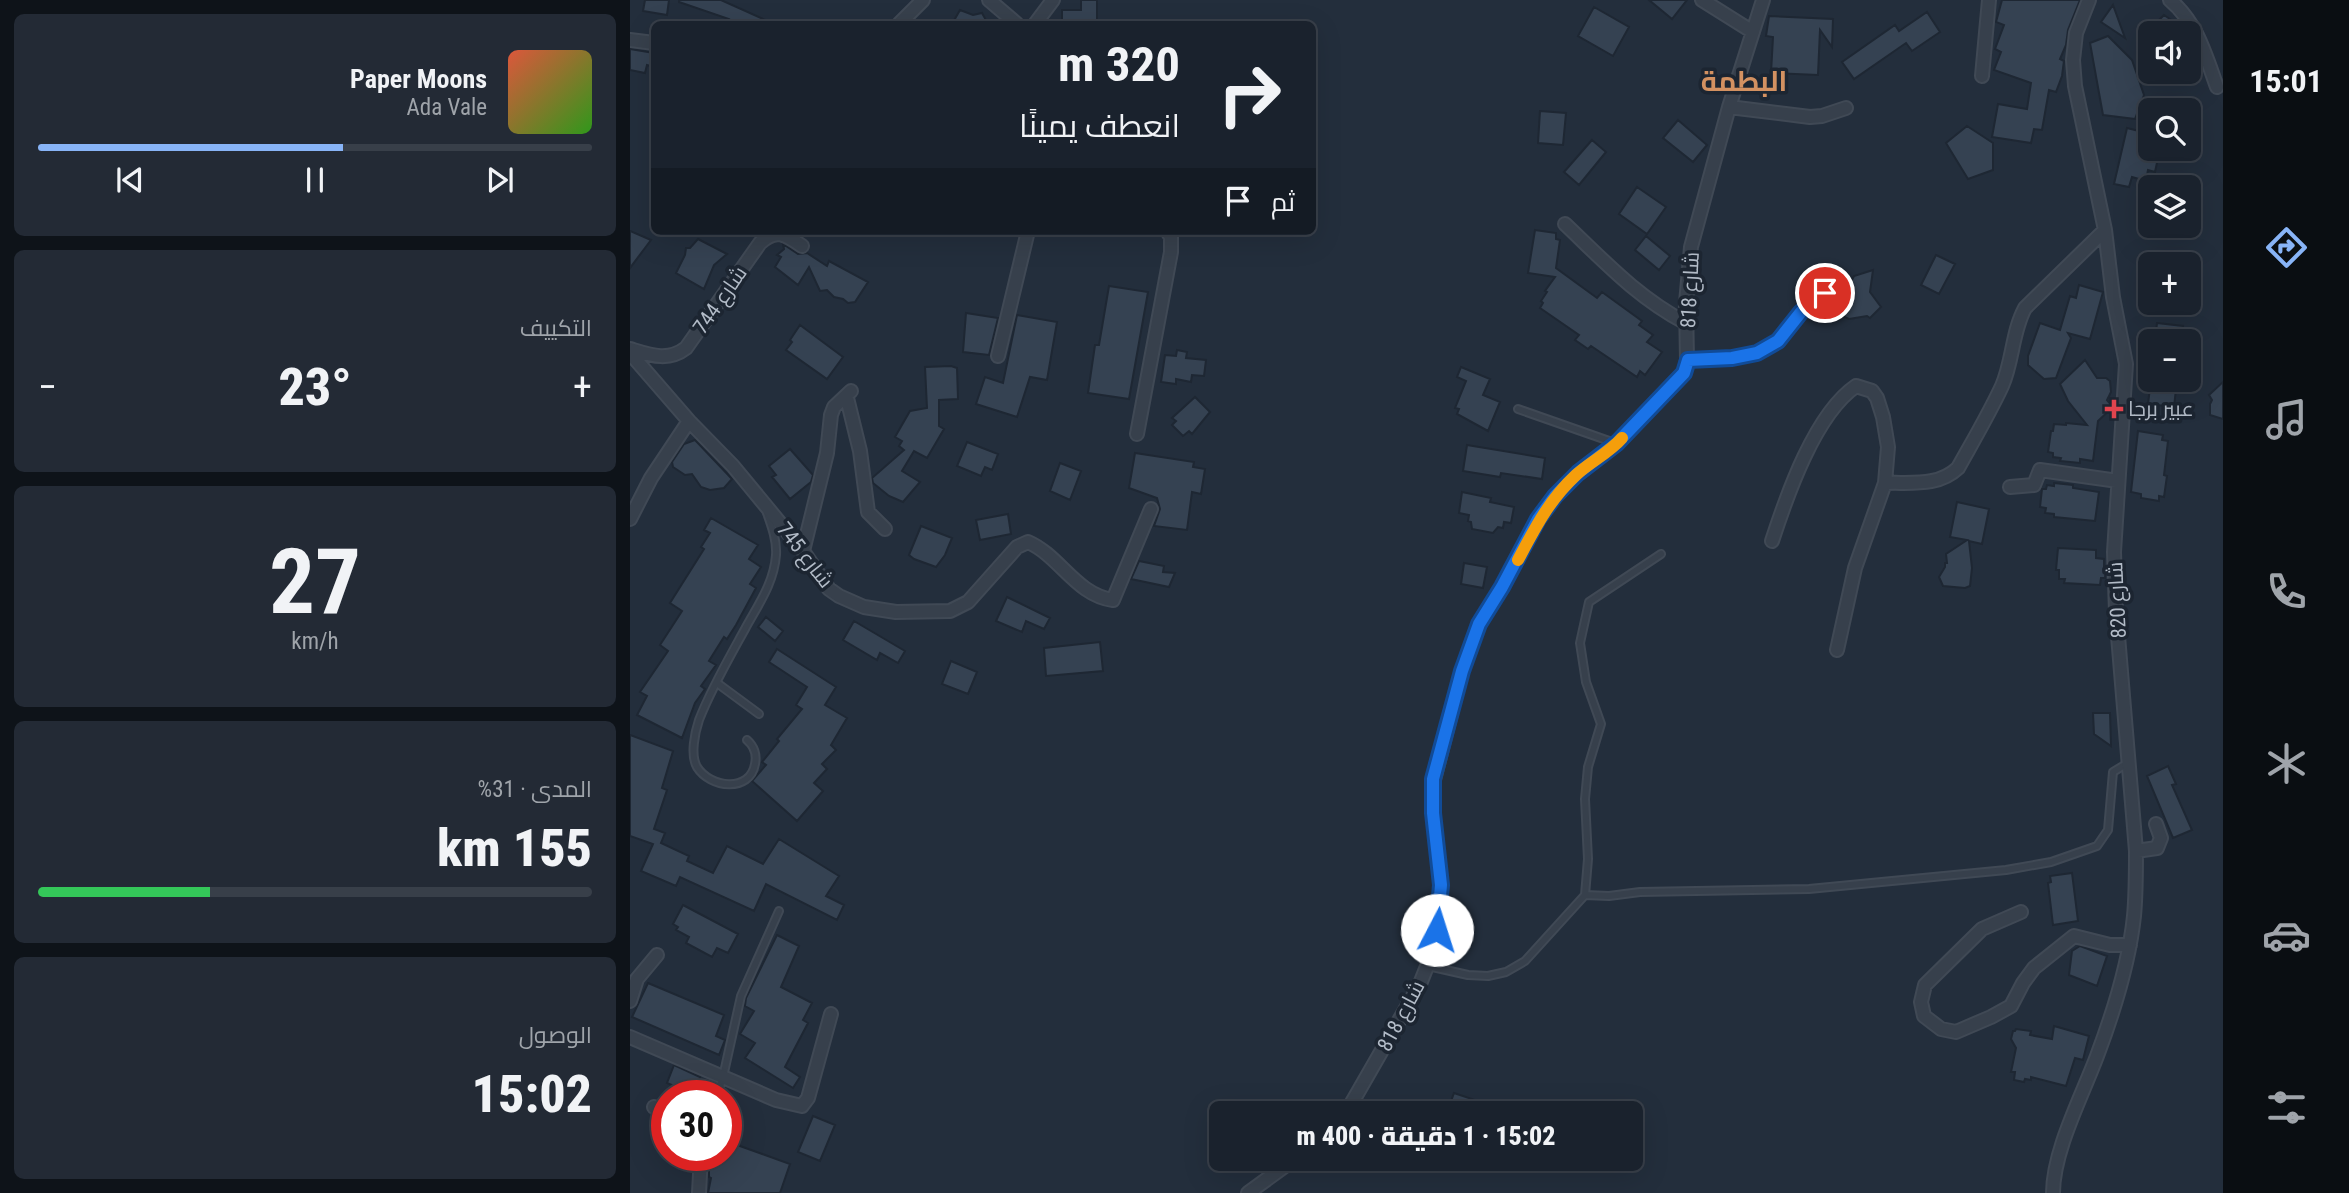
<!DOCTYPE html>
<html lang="ar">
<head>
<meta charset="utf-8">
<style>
	:root { --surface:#1a222d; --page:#232a35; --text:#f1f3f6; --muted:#9fa4aa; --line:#383f49; --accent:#88b4f7 }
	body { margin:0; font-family:"Roboto Condensed",Cairo,sans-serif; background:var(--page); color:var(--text); direction:rtl; height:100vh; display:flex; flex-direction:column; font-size:26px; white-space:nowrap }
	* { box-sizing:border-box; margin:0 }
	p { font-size:23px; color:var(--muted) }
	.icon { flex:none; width:38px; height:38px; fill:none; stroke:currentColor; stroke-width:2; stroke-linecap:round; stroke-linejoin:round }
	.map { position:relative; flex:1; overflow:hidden; direction:ltr }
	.side { display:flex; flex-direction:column; gap:14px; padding:14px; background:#0e1319; width:630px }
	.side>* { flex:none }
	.guide { position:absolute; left:21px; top:21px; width:665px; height:214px; border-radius:10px; box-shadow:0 7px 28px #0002,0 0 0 2px var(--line); direction:rtl; background:#1a222d; color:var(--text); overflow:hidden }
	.controls { position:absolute; left:1508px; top:21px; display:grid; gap:14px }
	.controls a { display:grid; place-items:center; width:63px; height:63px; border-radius:10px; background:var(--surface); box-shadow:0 7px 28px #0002,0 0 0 2px var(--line); font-size:35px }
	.speed { position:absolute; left:21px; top:1080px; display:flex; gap:14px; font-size:35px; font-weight:700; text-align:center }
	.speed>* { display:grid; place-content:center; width:91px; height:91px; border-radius:50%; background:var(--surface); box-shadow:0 7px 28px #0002,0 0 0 2px var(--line); line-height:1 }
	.speed .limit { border:10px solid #d22; background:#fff; color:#111 }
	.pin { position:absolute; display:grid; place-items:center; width:60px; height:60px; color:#fff; margin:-30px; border:4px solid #fff; border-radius:50%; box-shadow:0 2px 7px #0007 }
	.me { position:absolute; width:77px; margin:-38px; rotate:5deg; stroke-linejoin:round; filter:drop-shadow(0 0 5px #0008) }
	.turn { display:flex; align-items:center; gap:24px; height:147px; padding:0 21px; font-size:32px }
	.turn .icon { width:91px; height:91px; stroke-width:2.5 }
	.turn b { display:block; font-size:49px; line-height:60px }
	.then { display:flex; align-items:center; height:66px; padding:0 21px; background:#0003; gap:14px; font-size:26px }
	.big { font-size:52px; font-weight:800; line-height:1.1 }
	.side .tile { flex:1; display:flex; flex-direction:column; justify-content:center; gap:10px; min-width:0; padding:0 24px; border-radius:10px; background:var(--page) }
	.side .dial { align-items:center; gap:0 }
	.dial b { font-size:91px; line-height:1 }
	.song { display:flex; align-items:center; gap:21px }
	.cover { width:84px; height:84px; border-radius:10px; background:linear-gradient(135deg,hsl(10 70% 55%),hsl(110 70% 35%)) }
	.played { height:7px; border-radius:4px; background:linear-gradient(90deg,var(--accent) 55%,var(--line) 55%) }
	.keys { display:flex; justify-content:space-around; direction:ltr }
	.heat { display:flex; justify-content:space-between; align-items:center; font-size:38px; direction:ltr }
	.charge { height:10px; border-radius:5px; background:linear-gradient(90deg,#34c759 31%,var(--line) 0) }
	.trip { position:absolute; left:579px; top:1101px; width:434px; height:70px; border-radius:10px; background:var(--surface); box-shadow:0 7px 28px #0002,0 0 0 2px var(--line); font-weight:800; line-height:70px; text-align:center; direction:rtl }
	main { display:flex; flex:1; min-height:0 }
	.tab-bar { display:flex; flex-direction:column; width:126px; justify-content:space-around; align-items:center; background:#0a0e12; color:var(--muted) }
	.tab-bar .icon { width:49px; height:49px }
	.tab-bar .selected { color:var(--accent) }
	.tab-bar b { font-size:32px; color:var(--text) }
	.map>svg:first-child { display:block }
	.building { fill:#354252; stroke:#1e2733; stroke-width:2 }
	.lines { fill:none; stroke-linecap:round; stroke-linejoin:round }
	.service-casing { stroke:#404955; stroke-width:10 }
	.minor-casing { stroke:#404955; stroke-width:16 }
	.service { stroke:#37404c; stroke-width:6 }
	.minor { stroke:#37404c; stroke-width:12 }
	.route-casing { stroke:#114b97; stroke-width:18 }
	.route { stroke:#1a73e8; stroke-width:12 }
	.slow { stroke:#f59e0b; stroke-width:12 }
	.health-dot { fill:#e0444e; stroke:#1c2531; stroke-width:2.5 }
	.labels { text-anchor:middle; stroke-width:7; stroke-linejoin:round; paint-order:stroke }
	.street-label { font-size:21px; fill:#b2bbc7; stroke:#1c2531 }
	.poi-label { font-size:21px; fill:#b2bbc7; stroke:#1c2531; text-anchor:start }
	.district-label { font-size:28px; font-weight:bold; fill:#d39161; stroke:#1c2531 }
</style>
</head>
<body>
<main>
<nav class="tab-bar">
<b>15:01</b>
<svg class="icon selected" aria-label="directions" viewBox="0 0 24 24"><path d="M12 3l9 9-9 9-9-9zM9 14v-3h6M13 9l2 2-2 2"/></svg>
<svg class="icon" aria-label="music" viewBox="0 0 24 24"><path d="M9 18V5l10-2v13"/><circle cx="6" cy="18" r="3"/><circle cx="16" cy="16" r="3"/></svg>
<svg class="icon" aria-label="phone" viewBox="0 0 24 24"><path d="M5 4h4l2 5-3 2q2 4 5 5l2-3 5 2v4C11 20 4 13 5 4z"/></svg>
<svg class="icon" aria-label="climate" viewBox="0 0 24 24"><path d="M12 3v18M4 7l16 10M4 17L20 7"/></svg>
<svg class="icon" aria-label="car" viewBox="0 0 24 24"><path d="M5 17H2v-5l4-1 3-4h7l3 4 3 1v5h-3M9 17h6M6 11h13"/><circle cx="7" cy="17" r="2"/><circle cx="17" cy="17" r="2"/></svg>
<svg class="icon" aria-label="filters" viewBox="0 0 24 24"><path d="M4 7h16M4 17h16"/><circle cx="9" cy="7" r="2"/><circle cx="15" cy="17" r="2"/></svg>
</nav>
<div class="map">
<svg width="1593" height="1193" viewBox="0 0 1593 1193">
	<rect width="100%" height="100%" fill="#232e3c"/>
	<path class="building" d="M15,0H39L37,15L13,11Z
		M49,0H91L144,24H97L99,19L49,2Z
		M451,0H467V24H432V10H451Z
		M1019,0H1057L1042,19Z
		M1372,0H1450L1438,30L1436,45L1430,59L1434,61L1432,76L1426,92L1419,90L1412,130L1404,129L1401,143L1362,137L1368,104L1397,109L1401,83L1364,70L1371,52L1365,49L1374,25L1366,22Z
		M1483,5L1495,38L1471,22Z
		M964,7L999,27L983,56L948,36Z
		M330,10L343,15L352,13L357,22L364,24H322Z
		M1297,12L1310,32L1282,51L1276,43L1224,79L1212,62L1265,25L1269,31Z
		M1534,15L1553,28L1556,33H1516Z
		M1139,16L1203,19L1202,47L1190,30L1188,75L1141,73L1143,37L1136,36Z
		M1478,36L1502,60L1514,95L1505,119L1473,115L1460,43Z
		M0,49L24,53V67L17,65L15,73L0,70Z
		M910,111L936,113L933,145L908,143Z
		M1048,120L1077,145L1063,162L1033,138Z
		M1337,126L1363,143V170L1338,179L1316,143Z
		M1497,128L1521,134V149H1530L1525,172L1518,170L1516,181L1502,177L1499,187L1484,184Z
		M962,140L976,152L949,185L934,172Z
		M1007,187L1036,207L1017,234L989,214Z
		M905,230L926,233V239L930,240L926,268L967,298L972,292L1012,321L1009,325L1023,335L1017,342L1032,352L1015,375L1010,371L1007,377L961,346L958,349L945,340L949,335L910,308L913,303L911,301L917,292L915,291L925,277L898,273Z
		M0,231L21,240L0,268Z
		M1016,236L1040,256L1029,270L1005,250Z
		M68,239L97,254L84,265L74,289L46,273L55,255L56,248H60Z
		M153,244L168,254L177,253L197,266L199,261L238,282L225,302L218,303L213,299L204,297L197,290L190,291L179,267L168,285L145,267L151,257L147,255L154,249Z
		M1306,255L1325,264L1309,294L1291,285Z
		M1243,270L1240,292L1251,307L1240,318L1237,316L1219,319L1210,315L1208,316L1199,307L1206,302L1200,300L1203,296L1202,286L1218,287L1224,276Z
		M1449,285L1473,292L1460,339L1438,333L1441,338L1426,378L1414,379L1398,365V356L1410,323L1430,330L1440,296L1446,298Z
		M479,286L518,292L499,399L458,393L465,345H469Z
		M336,313L368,318L359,355L333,352Z
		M387,315L427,322L417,380L400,377L387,417L346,404L355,377L373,383Z
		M1527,323L1553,326L1551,341H1525Z
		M170,325L213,357L197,379L156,350L162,342L160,340Z
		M547,350L557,352L556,358L576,360L574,376L562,375L561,382L546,379V384L531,382L535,355L546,356Z
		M1455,360L1467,378H1476L1480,381L1481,392L1477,400L1483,407L1468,421L1463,461L1450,459V463L1430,461L1431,458L1423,457V453L1418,452L1421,431H1423L1424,424L1436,425V423L1457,425L1438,401L1430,384Z
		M321,366L327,368L328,399L309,400V426L314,429L297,458L284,451L272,471L290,482L273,502L259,496L243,483L242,478L274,450L269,446L272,441L265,437L280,411L297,408L295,367Z
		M831,367L860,379L853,395L870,402L858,431L827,414L829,409L825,408L836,381L827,377Z
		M1521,380H1547L1544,407L1518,404Z
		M1593,382V419L1580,415V404L1582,400L1579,395Z
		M565,397L580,412L562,434L559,431L553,436L542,425L546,421L542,418Z
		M1508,431L1533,435L1532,440L1538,441L1534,475L1537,476L1534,497L1529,496V501L1511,498V494L1501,492Z
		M65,440L102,479L94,488L80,490L71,487L62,474L55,475L43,467L42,462L54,444Z
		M337,442L368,454L362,470L355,467L351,476L327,466Z
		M837,445L915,458L912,479L871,473L870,477L833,471Z
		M160,449L183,475L181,482L160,499L142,477L146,475L139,466Z
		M505,453L564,462L563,467L575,469L571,494L562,492L557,530L524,526L530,509L527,498L499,488Z
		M430,463L451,471L440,500L420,491Z
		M1424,483L1443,485V488L1469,492L1465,521L1424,517V514L1415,513L1416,508L1410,507L1412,489H1416L1417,485L1424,486Z
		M832,492L861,498L860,502L884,507L881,523L874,522L873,528L868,527L863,533L842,529L841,522L838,521L839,515L829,513Z
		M1327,502L1359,509L1352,544L1339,541L1342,568L1340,586L1335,588L1313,586L1309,577L1315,567V563H1317L1316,554L1337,540L1320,537Z
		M378,514L381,534L350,540L346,520Z
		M81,518L128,545L119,559L131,567L120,584L126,588L106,625L97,639L94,637L79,661L86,665L71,686L75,689L65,703L52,738L7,715L17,696L10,692L38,651L30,645L52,611L40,603L74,549L71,547L80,533L74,530Z
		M291,526L322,538L315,555L306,567L284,559L279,555Z
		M1428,548L1466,550V558L1474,559V566H1476L1475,578H1471L1470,585L1434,583L1435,579H1429V570H1426Z
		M509,561L534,566L533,572L545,573L539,587L501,579Z
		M834,563L857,567L853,588L831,584Z
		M377,597L420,618L414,629L396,621L392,632L366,621Z
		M136,617L153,631L145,641L128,627Z
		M224,621L275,651L268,663L250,653L247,660L213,640Z
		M470,642L473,671L416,676L414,648Z
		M147,649L206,687L195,705L217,718L201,745L206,750L192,764L197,769L184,783L193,791L167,821L122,781L136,765L132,762L149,741L147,739L172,709L166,705L177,687L139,662Z
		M321,661L347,672L338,694L312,684Z
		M1463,713H1480L1481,746L1464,734Z
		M0,735L43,751L32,788L37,790L24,829L35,833L31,843L59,856L57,861L83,873L97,846L133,864L149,839L209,876L196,896L214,905L207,920L136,884L124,911L50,877L46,886L11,871L23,844L0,836Z
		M1538,766L1546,784L1542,785L1562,830L1543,838L1517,776Z
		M1442,873L1448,921L1423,925L1418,883L1421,882L1420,876Z
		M53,905L108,934L98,953L87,948L82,957L56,943L59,937L46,930L48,927L43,924Z
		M147,935L169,946L151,987L182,1003L173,1020L178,1023L155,1067L170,1077L163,1088L115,1058L125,1043L110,1034L124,1011L115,1006L116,998Z
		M1450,946L1477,956L1467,986L1439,975L1442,951Z
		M18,983L94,1015L86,1036L95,1040L89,1055L2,1017Z
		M1424,1026L1459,1036L1453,1060L1445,1058L1436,1086L1401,1077V1080L1395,1079L1394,1082L1384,1080L1385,1072H1381L1386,1048L1381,1039L1383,1031H1385L1386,1029L1401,1031L1400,1035L1422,1039Z
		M44,1065L70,1077L66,1088L54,1083L51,1089L37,1083Z
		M824,1093L845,1100L841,1111L820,1104Z
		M183,1116L205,1125L190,1161L168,1152Z
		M96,1141L160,1164L150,1193H78L81,1178L79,1177V1167L83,1155H96Z"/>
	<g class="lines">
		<g class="service-casing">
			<path id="service" d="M888,409L985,443
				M87,683L129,714
				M117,740C124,746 127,755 125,764C120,793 80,788 67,767C60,755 65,732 69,720C81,689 99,658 115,629C128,605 144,583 146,555C147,541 142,527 137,513
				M955,895L979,896L1010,892L1179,889L1376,870L1421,862L1467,846L1478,830L1483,772L1498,763
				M798,966L838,975L858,976L876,972L895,961L955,895L958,859L955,799L958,767L971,724L956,682L950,643L959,602L1031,554
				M87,1096L93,1077L111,996L149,911"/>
		</g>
		<g class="minor-casing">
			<path id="minor" d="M359,0L387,24
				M1072,0L1123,32
				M1540,0C1567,23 1575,54 1587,87
				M269,24L293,0
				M405,24L423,0
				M0,40L24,43
				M1352,76L1359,0
				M1099,107L1180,117L1192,116L1216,108
				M935,224C975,262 1007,297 1056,323
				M0,349C20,355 38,362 56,348L130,243C146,228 155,234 172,246
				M0,353L59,421L103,466L173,551L199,589L209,596L234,607L266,612L320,611L338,602L387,547L398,542C430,556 446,595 483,600L521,509
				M368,356L398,231
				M1057,360L1102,358L1127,353L1148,341L1171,312L1195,293
				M217,398L230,451L238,512L255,529
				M507,434L541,252V237L537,231
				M1255,483C1281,482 1308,487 1328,468C1343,441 1359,414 1372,386C1383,361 1382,332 1395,308L1475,230
				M1380,487L1404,485L1410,470L1488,481
				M0,519L21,478L59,421
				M1142,541C1157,495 1185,414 1226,386L1242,391L1247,398L1253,417L1258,447L1255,483L1225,568L1207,650
				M173,551L197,453L201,415L204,407L221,391
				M1506,851L1527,848L1531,838L1526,824
				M1391,912L1352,929L1295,985L1291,1002L1294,1016L1311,1029L1326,1032L1361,1017L1381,1006L1393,983L1404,968L1444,936L1480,945H1500
				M0,1001L7,979L27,955
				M0,1037L146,1100L172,1106L178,1098L201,1014
				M24,1107L37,1112
				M716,1113L790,984L805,946L810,915L811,885L803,813L804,780L832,671L849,624L872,588L908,519L925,496L948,473L987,443L1054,373L1057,360L1056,303L1061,247L1099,107L1133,0
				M69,1193L71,1155
				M618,1193L666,1158
				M1423,1193C1423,1151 1452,1096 1467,1056C1484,1011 1499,964 1504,916C1506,895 1506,873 1506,851L1486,612L1484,552L1496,364L1483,297L1475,230L1445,86L1443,60L1446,33L1459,0"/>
		</g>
		<use href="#service" class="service"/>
		<use href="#minor" class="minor"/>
	</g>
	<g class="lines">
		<g class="route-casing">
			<path id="route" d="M807,930L811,885L803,813V779L832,671L849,624L872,587L908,519L925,496L948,473L987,443L1054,373L1058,360L1102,358L1127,353L1148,341L1171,312L1195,293"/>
		</g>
		<use href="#route" class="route"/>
		<path class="slow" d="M888,560C905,528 919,500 946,475C960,462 979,453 992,438"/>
	</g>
	<path class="health-dot" d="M1480.5 398.5h7v7h7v7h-7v7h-7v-7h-7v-7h7z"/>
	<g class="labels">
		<g class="street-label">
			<text transform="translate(1060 290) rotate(-87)" y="7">شارع 818</text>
			<text transform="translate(90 300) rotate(-55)" y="7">شارع 744</text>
			<text transform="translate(175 555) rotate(52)" y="7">شارع 745</text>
			<text transform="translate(1487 600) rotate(-93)" y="7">شارع 820</text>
			<text transform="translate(771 1016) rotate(-62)" y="7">شارع 818</text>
		</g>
		<g class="poi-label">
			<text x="1498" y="416">عبير برجا</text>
		</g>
		<g class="district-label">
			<text x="1114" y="91">البطمة</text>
		</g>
	</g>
</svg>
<div class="controls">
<a><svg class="icon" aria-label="sound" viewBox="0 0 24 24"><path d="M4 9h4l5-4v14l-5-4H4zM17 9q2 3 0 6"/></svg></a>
<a><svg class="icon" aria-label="search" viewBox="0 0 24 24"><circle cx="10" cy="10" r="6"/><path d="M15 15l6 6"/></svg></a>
<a><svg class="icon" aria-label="layers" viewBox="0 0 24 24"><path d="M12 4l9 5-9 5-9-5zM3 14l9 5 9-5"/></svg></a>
<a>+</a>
<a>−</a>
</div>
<div class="speed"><div class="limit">30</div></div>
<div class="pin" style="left:1195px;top:293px;background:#d93025"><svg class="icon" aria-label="arrive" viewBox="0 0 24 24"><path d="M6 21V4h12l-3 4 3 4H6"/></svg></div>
<svg class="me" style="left:807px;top:930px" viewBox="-20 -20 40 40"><circle r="19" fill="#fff"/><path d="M0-13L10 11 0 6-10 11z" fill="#1a73e8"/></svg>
<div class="trip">15:02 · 1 دقيقة · 400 m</div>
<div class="guide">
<div class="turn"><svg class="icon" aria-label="right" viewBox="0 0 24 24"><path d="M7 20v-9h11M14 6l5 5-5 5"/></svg><div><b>320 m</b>انعطف يمينًا</div></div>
<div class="then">ثم<svg class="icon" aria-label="arrive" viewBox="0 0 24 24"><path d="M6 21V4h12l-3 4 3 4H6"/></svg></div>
</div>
</div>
<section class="side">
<div class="tile">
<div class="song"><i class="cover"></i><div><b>Paper Moons</b><p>Ada Vale</p></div></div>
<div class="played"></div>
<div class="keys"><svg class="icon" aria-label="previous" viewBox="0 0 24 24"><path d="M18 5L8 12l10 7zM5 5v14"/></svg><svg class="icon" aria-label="pause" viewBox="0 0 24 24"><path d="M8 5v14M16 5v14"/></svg><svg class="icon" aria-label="next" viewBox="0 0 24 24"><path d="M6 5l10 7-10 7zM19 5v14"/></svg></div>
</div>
<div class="tile"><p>التكييف</p>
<div class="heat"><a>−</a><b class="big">23°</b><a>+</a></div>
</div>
<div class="tile dial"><b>27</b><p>km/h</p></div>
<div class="tile"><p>المدى · 31%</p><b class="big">155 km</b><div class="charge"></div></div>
<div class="tile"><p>الوصول</p><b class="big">15:02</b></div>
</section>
</main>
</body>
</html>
